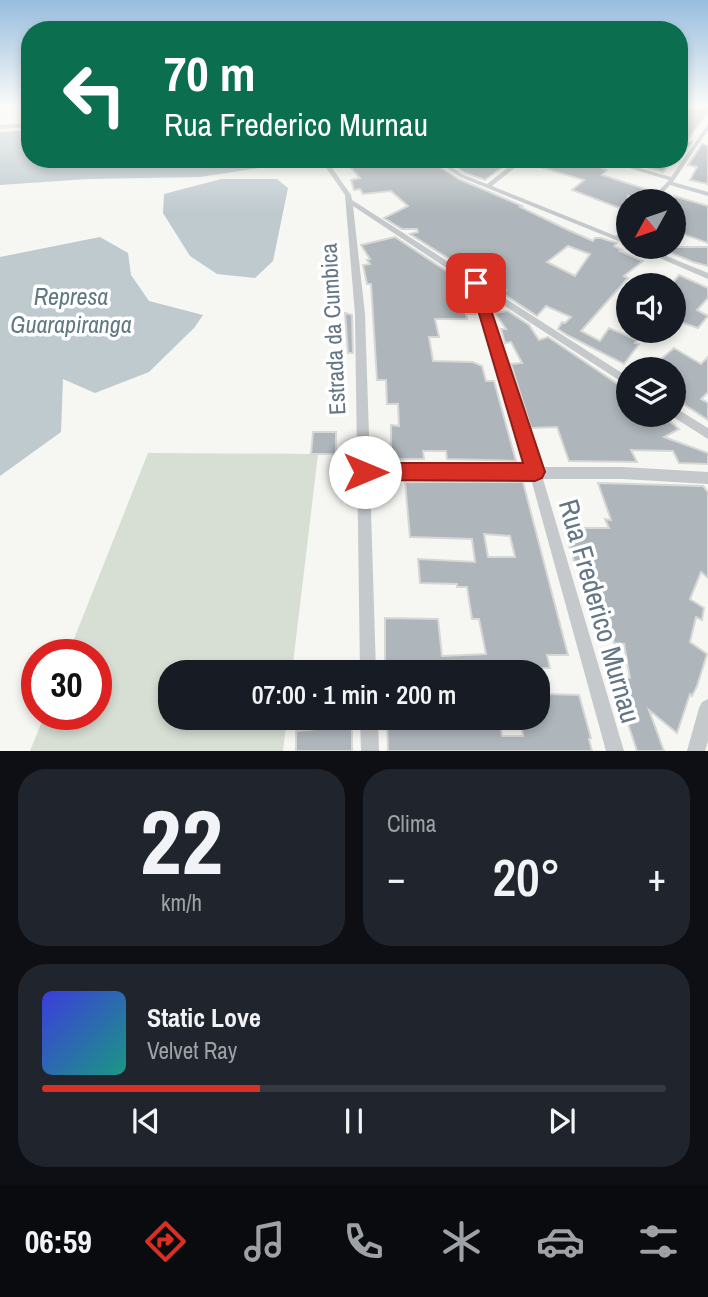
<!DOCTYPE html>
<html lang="pt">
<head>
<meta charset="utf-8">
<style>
	:root { --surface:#171b24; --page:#20242c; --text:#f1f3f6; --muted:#9ea1a6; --line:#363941; --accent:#d93025 }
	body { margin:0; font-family:"Archivo Narrow",sans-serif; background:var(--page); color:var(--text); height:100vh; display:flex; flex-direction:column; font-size:26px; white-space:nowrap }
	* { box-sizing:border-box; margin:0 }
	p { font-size:23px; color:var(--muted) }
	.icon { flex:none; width:38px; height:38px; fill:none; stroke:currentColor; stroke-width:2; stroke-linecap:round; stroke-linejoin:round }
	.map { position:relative; height:751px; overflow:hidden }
	.details { display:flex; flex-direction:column; gap:18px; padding:18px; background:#0d0f14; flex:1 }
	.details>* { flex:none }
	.guide { position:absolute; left:21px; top:21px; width:667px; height:147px; border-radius:28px; box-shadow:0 4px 10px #0003; background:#0b6e4f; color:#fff; overflow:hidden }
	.needle { width:46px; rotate:230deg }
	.fabs { position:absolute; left:616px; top:189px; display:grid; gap:14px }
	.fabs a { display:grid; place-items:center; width:70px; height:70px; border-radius:50%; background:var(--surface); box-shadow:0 4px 10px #0003; font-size:35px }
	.speed { position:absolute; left:21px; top:639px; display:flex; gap:14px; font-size:35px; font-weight:700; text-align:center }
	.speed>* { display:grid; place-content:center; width:91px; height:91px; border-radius:50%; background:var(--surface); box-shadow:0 4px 10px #0003; line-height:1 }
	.speed .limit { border:10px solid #d22; background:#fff; color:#111 }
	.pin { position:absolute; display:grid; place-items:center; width:60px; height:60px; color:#fff; margin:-30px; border-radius:14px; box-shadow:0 4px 10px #0006 }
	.me { position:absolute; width:77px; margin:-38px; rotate:90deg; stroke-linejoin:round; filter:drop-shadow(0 0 5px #0008) }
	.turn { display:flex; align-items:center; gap:24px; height:147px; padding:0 28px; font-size:32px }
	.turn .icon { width:91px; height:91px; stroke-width:2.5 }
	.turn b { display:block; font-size:49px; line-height:60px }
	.big { font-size:52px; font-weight:600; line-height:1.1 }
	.details .widget { flex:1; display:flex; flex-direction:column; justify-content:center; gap:10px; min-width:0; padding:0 24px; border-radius:28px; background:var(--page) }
	.details .dial { align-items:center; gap:0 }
	.dial b { font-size:91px; line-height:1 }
	.song { display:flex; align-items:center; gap:21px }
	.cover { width:84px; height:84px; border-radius:10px; background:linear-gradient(135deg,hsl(240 70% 55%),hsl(170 70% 35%)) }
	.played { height:7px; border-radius:4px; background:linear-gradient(90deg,var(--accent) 35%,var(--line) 35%) }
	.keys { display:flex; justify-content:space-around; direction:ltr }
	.heat { display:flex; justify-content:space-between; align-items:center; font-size:38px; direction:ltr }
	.details .tiles { flex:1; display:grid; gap:18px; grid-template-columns:1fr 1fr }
	.widget:last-child { grid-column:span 2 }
	.trip { position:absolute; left:158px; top:660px; width:392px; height:70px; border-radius:28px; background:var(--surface); box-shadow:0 4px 10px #0003; font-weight:600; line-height:70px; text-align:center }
	.menu { display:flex; height:112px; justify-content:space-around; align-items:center; background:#090b0e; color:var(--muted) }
	.menu .icon { width:49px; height:49px }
	.menu .current { color:var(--accent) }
	.menu b { font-size:32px; color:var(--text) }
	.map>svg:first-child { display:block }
	.green { fill:#d7ded3 }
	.water { fill:#bfcacf }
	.building { fill:#aeb6bb; stroke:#d7d7d5; stroke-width:2; fill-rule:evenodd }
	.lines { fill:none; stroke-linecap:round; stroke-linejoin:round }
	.minor { fill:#c5c9cc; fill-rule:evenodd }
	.route { fill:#d93025; stroke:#8d1f18; stroke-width:2 }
	.labels { text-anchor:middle; stroke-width:7; stroke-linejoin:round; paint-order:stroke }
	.street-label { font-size:23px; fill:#637685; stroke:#fff }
	.water-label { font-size:24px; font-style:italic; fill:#5f7882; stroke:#fff }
	.near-street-label { font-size:28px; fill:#637685; stroke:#fff }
</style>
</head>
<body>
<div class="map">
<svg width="708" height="751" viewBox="0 0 708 751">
	<rect width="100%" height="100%" fill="#f6f6f2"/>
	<path class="green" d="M148,453L318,454L292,672H170V718H287L283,751H30L45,714H96V654H68Z"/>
	<path class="water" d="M30,130V159H282L279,165L200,177L88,179L0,185V132Z
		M221,179H277L288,188L273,261L255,278L217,274L190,256L163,213L164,194Z
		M100,237L128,253L131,275L149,301L203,315L194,328L149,372L95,393L63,379L61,432L0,476V257Z"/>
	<path class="building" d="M686,107H708V111L687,141L692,142L679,161V114Z
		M702,144L708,146V184L690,180L697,167L688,165Z
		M343,159H396L401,165L432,162L459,179L522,206L520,207L568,230L593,241L595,238H601L617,243L614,246L622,250L620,251L643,261L624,276L628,278L581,331L600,341L609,328L637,340L635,343L639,344L624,364L567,335L558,329L562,322L565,323L571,317L546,306L537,316L502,293L506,290L465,269L410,234L418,232L417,229H402L384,218L408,206L391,191L363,194L360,189L354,190L351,180L360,178ZM568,246L590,254L575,276L547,262Z
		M445,159H513L485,180L465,173Z
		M529,159H579L607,170L602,175L649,190L641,200L628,196V201L622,209L572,190L584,180L526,163Z
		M628,159H653L670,164L663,172L628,162Z
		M674,196L708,206V243L674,231Z
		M395,237L469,286L476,314H466L467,319H435L439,337H429L433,361L473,362L482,366L486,381H494L516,461L447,459L446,451H423L424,459H391V425L399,426L398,404H387L386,380H377L371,284H367L363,265L370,264L367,260L370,259L361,245Z
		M657,247H708V266L693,262Z
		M679,275L708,288V298L697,310L708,316L698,328L683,323L674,333V314L681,306L674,303V281Z
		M508,311L529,325L539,340L548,337L628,391V415H662L679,429L664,437L708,453V464L679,463L673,451L631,450L637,462L569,461L557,427L531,428L511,364L522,363L511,342L505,343L501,329H506L495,313Z
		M345,313L352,315L353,353H348Z
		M674,348L701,364L708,357V392L701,399L708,403V420L674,398V369H649Z
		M313,432H336V454H311Z
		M405,482H523L568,655H547L550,668H519L520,672H385V618L438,619L442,656L486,654L479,619H472L467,587H457V584L420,583L418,559L475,562L472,539L410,537ZM484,534L510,536L515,557H488Z
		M598,483L703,486L708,492V578L701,572L690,599L704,608L702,620L696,617L690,642L707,654L697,686L692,696L690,694L677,733L649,710L664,751H637L613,678H630L624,644L614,643L603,607L589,606L562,524H580L582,528H609L605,519L611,520Z
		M547,694L579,695L591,738L589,739L592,751H388L387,718H499L502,736H523L520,718H537V699H548Z
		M317,718H352V751H296V731L316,729Z"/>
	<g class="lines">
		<path class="minor" d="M30,123V127L0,129V125Z
			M708,124V130L673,182L708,192V196L670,185L655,201H649L669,180L599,159H609L671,177Z
			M320,159H326L351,195L352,200L628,377V386L483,292L540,467H623L708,472V484L623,479H543L624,751H606L531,479L370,478L376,672H360L355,314L345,195ZM353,206L472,285L527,467L370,466L365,314Z
			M433,159H440L464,175L487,184L519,159H526L492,186L616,236L625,225H628V231L622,238L628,240V245L460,177Z
			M634,247H644L708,273V279Z
			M674,407L708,428V439L670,415H674Z
			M708,699V741L705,751H687L699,708L702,702Z
			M360,718H378L379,751H361Z"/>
	</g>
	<linearGradient id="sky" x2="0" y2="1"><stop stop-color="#97bdde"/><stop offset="0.5" stop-color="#fbfbf9"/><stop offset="1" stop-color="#fbfbf9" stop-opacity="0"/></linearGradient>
	<rect width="708" height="212" fill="url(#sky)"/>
	<path class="route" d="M476,279L482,283L545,472L542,478L535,481L365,480L358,478L355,472L358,465L365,463H523L470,283Z"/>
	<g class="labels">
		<g class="street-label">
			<text transform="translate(333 329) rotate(-93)" y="8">Estrada da Cumbica</text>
		</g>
		<g class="water-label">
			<text x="71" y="305">Represa<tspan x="71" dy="28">Guarapiranga</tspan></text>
		</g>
		<g class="near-street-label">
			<text transform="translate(600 611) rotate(74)" y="10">Rua Frederico Murnau</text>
		</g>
	</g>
</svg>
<div class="fabs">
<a><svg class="needle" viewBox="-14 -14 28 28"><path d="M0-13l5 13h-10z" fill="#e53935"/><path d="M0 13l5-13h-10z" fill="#9ea1a6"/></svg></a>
<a><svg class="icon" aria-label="sound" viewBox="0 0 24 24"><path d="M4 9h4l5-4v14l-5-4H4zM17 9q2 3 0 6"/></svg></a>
<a><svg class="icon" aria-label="layers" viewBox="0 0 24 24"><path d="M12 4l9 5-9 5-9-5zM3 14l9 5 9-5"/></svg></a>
</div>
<div class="speed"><div class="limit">30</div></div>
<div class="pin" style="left:476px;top:283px;background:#d93025"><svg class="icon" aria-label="arrive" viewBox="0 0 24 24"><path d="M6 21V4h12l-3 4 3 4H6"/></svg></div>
<svg class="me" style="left:365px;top:472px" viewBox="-20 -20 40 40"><circle r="19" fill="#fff"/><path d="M0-13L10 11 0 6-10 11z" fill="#d93025"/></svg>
<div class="trip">07:00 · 1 min · 200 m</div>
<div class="guide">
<div class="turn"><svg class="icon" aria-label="left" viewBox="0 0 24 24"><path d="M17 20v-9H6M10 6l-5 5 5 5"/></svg><div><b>70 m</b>Rua Frederico Murnau</div></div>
</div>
</div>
<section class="details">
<div class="tiles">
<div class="widget dial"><b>22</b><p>km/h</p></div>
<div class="widget"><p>Clima</p>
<div class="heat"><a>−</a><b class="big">20°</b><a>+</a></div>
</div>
<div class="widget">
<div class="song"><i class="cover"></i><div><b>Static Love</b><p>Velvet Ray</p></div></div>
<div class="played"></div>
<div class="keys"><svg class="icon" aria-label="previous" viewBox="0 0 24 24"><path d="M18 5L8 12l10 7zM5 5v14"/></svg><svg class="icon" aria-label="pause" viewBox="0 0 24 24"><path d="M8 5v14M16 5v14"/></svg><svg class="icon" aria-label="next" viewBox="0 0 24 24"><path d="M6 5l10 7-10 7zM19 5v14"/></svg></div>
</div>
</div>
</section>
<nav class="menu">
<b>06:59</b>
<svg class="icon current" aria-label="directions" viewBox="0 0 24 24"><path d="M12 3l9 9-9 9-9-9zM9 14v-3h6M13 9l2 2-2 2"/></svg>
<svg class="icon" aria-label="music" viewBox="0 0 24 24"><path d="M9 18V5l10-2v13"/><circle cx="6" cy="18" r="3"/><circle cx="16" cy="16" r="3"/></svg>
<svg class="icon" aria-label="phone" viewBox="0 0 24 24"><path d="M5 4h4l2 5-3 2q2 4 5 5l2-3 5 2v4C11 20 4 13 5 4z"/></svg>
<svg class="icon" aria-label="climate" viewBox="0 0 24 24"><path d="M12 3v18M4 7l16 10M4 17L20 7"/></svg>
<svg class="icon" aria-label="car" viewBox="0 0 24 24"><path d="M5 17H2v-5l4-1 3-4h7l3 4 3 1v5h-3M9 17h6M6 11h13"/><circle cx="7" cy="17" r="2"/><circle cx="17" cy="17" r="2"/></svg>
<svg class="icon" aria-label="filters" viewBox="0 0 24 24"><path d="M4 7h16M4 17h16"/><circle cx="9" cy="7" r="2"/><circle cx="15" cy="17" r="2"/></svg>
</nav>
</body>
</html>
